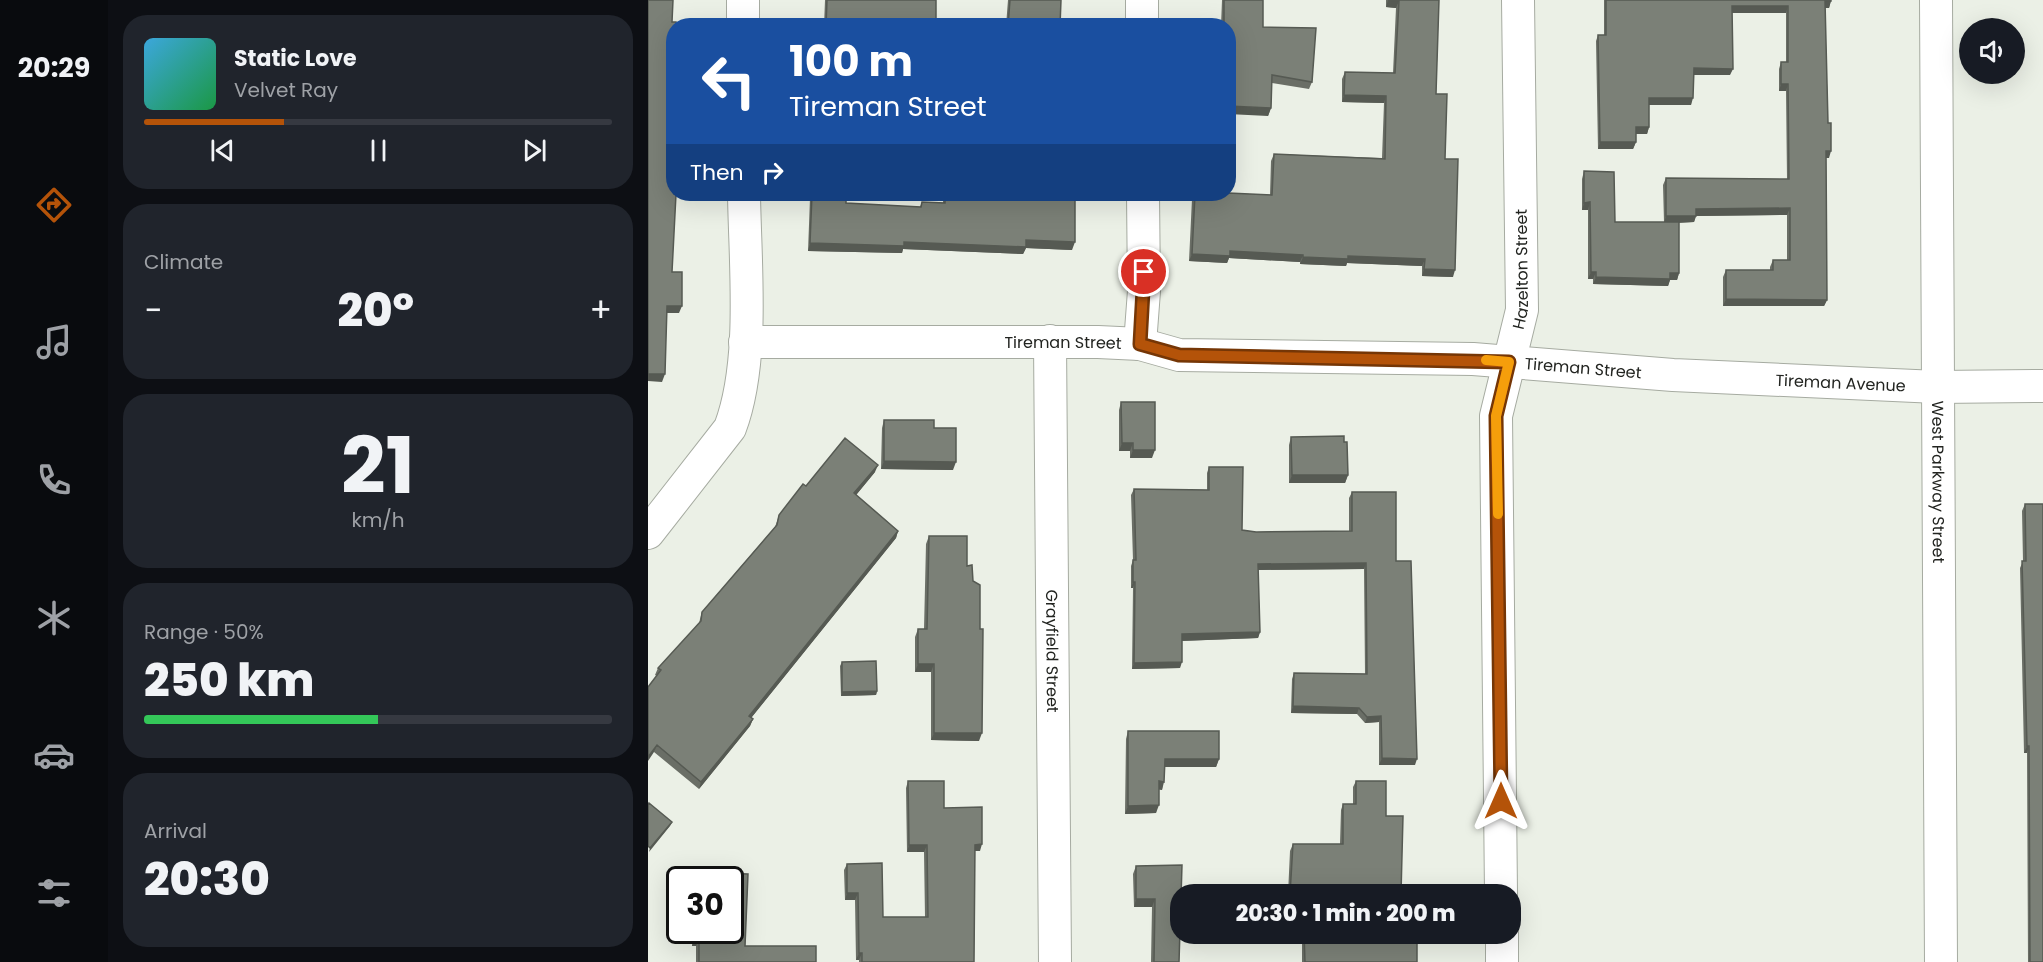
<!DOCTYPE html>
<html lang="en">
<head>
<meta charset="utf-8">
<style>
	:root { --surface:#171b24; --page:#20242c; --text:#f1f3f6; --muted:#9ea1a6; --line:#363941; --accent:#b45309 }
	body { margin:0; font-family:Poppins,sans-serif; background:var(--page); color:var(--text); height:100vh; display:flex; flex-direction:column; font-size:22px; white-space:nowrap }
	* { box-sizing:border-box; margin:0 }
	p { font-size:20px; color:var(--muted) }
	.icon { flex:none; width:33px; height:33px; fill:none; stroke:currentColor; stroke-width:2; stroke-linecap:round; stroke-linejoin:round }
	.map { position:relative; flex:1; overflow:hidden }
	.drawer { display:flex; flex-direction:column; gap:15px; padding:15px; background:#0d0f14; width:540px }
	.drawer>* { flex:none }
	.guide { position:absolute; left:18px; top:18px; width:570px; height:183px; border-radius:24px; box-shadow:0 6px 24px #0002; background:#1a4fa0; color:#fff; overflow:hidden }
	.buttons { position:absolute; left:1311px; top:18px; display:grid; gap:12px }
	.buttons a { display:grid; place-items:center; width:66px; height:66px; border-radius:50%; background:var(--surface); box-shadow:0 6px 24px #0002; font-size:30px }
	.speed { position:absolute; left:18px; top:866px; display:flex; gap:12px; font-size:30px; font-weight:700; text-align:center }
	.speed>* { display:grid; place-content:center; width:78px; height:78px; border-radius:50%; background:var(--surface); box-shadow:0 6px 24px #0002; line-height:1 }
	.speed .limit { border:3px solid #111; border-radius:9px; background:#fff; color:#111 }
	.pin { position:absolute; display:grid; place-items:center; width:51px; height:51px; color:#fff; margin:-26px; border:3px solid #fff; border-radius:50%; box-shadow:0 2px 6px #0007 }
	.me { position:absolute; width:66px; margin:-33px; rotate:0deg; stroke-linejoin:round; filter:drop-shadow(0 0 4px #0008) }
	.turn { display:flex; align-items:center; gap:21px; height:126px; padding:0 24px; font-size:27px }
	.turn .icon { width:78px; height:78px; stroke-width:2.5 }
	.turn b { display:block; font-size:42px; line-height:51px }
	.then { display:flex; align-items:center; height:57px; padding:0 24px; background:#0003; gap:12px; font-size:22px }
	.big { font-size:45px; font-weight:800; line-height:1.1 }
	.drawer .tile { flex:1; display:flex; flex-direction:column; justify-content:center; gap:9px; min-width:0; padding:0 21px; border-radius:24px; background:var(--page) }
	.drawer .dial { align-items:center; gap:0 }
	.dial b { font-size:78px; line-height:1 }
	.song { display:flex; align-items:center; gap:18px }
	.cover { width:72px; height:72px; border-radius:9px; background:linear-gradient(135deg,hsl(200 70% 55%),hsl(140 70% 35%)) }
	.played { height:6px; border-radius:3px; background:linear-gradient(90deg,var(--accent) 30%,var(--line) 30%) }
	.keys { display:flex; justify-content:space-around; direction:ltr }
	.heat { display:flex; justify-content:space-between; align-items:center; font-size:33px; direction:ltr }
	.charge { height:9px; border-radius:4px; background:linear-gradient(90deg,#34c759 50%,var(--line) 0) }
	.trip { position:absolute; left:522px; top:884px; width:351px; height:60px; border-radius:24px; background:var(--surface); box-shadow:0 6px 24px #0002; font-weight:800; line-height:60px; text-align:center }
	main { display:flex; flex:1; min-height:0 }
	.tab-bar { display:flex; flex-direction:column; width:108px; justify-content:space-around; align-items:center; background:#090b0e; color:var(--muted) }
	.tab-bar .icon { width:42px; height:42px }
	.tab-bar .active { color:var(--accent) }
	.tab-bar b { font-size:27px; color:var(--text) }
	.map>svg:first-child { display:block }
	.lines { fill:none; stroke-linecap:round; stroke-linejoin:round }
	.minor-casing { stroke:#a6aba1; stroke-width:34 }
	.minor { stroke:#fff; stroke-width:32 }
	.wall { fill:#6a6e66 }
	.shaded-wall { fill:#565a53 }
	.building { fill:#7b8077; stroke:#565a53; stroke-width:1.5 }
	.route-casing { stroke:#753606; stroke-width:15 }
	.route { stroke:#b45309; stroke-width:10 }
	.slow { stroke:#f59e0b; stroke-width:10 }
	.labels { text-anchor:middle; stroke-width:4.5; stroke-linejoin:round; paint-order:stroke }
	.street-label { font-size:16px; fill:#222420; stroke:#f8fef3 }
</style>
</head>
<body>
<main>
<nav class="tab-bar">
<b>20:29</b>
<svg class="icon active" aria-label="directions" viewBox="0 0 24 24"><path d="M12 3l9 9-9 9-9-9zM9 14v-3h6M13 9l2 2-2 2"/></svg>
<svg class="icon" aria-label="music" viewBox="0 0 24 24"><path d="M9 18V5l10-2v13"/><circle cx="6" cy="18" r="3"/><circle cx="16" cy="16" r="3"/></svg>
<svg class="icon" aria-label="phone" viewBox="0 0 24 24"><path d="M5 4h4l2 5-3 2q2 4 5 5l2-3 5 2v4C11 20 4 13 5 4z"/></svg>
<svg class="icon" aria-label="climate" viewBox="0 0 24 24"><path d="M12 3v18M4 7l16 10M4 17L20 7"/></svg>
<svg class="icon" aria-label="car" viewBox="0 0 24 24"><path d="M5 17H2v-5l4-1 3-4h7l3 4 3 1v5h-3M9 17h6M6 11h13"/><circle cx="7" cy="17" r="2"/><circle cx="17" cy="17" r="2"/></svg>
<svg class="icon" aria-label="filters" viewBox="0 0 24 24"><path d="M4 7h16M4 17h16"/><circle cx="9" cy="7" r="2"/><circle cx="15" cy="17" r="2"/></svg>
</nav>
<section class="drawer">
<div class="tile">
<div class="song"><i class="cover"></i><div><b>Static Love</b><p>Velvet Ray</p></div></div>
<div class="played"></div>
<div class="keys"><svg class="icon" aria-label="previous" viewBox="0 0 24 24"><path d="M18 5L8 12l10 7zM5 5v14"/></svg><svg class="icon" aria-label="pause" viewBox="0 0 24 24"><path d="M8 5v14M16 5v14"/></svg><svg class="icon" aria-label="next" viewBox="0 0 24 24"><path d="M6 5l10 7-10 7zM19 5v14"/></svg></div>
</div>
<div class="tile"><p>Climate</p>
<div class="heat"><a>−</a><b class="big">20°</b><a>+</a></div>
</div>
<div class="tile dial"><b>21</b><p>km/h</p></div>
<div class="tile"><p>Range · 50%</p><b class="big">250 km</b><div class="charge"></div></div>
<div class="tile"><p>Arrival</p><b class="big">20:30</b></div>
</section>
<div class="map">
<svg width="1395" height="962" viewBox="0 0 1395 962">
	<rect width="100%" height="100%" fill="#ebf0e6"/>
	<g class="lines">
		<g class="minor-casing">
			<g id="minor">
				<path d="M95,0V26"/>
				<path d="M494,0V26"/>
				<path id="s1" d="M1288,0L1293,962"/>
				<path id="s2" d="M402,341L407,962"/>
				<path id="s3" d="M97,342H450L492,344L531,355L825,359L1025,375L1289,387L1395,386"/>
				<path d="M492,344L496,291L495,194"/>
				<path d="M0,533L82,428C107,362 97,265 96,194"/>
				<path id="s4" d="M853,894L848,416L874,310L870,0"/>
				<path d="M854,933V962"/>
			</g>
		</g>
		<use href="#minor" class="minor"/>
	</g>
	<path class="wall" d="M177,0H288V26H176Z
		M360,0H413L412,26H358Z
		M574,0H615V27L664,82L661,89L624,83L623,108L620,116L580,26H573Z
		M738,0H791L788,94L797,159L805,277L774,276V266L699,263L698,266L652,264V262L581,258L579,263L541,261L544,199L546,194L622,195L623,161L626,154L734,158L736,103L694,102V79L697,72L745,73L748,8L738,7Z
		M956,0H1183L1181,8H1177L1181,158H1178L1179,300L1176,306H1075V277L1078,270H1122V267L1125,260H1139V215L1048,216L1046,222L1031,223V273L1029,280H1022L1020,286L945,284V279H940V210H934V179L936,171L967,222H1016L1015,185L1018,178L1139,179L1138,91H1131V69L1133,62H1138V13H1084L1082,75H1046L1043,105H1001V127L999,134H988V142L985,149H950L948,41L950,35H956Z
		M163,194H198V203L272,207L274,202L295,203V194H427L424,250L378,248L375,254L255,249L254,253L160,251L162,198Z
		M473,402L504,458H482V451H471V410Z
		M236,420L286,428L305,470L233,469L234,428Z
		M643,437L696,442L700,475L697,483H641V445Z
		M561,467L594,530L608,532L701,531V498L704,492L748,561L767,765H731V722L717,723L709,714L643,713L644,679L646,673L717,674L716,569L610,570L612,632L610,638L534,641L532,668L484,669L485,588H483V566L485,560L483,495L486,489L559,490V473Z
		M227,472L208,495L250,531L248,538L103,718L105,719L102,726L51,789L6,752L9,676L7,675L10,668L51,624L52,619L54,612L127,527L131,515L158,486Z
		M1377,504L1395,962H1380L1379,753H1376L1372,568L1375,561L1374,511Z
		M281,536L319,566L331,741L283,740V672H267V637L270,629H276L278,544Z
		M194,662L229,691L228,695L193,696L192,666Z
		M480,731L571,759L568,767H517L514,790L511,789L508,813L477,814L478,739Z
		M260,781L296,808L332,851H327L326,962H211V960H208L207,900H197L196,870L199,864L235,917H277L276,852H259L258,788Z
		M708,781L738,816L753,894H640L642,851L645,844H692L693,810L695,804H705V787Z
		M534,865L531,962H503L504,907H486L485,874L488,866Z
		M70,873L100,874L97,946H168V962H48V946H44L45,930H82V879H68Z
		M654,933H769V962H654Z"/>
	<path class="shaded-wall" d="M740,0L751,1L748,8L738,7Z
		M1177,1H1183L1181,8H1175Z
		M1084,6H1140L1138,13H1081Z
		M1046,68L1085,69L1082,75H1043Z
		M1133,84H1140L1138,91H1131Z
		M696,95L738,96L736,103L694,102Z
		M1001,98H1045L1043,105H998Z
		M580,106L623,108L620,116L580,114Z
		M988,127H1001L999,134H985Z
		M952,142H988L985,149H950Z
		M1178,151H1183L1181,158H1176Z
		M942,202L940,210H934L936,203Z
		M1142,208L1139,215L1048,216L1046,222L1016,223L1018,216L1048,209Z
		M378,240L427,242L424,250L378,248L375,254L255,249L254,253L160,251L162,243Z
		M582,251L655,255L652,262L581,258L579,263L541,261L544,254Z
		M700,256L777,259L774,266L699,263L698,266L652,264L655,257Z
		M776,269L807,270L805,277L774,276Z
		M943,272H948L945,279H940Z
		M1022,273H1031L1029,280H1022L1020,286L945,284L948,277Z
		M1078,299L1179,300L1176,306H1075Z
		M19,306H34L31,313H17Z
		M0,374H17L14,382L0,381Z
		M474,443H485L482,451H471Z
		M485,450H507L504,458H482Z
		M236,461L308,462L305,470L233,469Z
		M230,465L227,472L204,500L206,493Z
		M644,475H700L697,483H641Z
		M250,531L248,538L99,723L101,716Z
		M718,563L716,569L608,570L610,564Z
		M485,582H487L485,588H483Z
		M612,632L610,638L531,641L534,634Z
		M534,662L532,668L484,669L486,663Z
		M270,664H286L283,672H267Z
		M229,691L228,695L193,696L194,692Z
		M645,706L711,708L709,714L643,713Z
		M733,716L731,722L717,723L719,717Z
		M105,719L102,726L51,789L53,782Z
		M286,733H334L331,741L283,740Z
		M9,745L6,752L0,761V757Z
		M1379,746H1381L1379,753H1376Z
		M734,758L769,759L767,765H731Z
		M517,759H571L568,767H514Z
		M511,781L516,782L514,790L508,789Z
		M511,805L508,813L477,814L480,806Z
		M24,822L22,826L1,852L2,848Z
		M334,844L332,851H325L327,845Z
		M261,845H279L276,852H259Z
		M199,893H210L207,900H197Z
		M488,899H507L504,907H486Z
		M47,939H51L48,946H44Z
		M211,953H214L211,960H208Z"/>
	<path class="building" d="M0,0H25L24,22H28V26H26V194H28L24,272H34V306H19L17,374H0Z
		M179,0H288V26H178Z
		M362,0H413L412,26H360Z
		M576,0H615V27L668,28L664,82L624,75L623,108L580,106V26H576Z
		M740,0H791L788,94H799L797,159H810L807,270L776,269L777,259L700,256V259L655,257V255L582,251V256L544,254L547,194L580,193L624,195L626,154L737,159L738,96L696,95L697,72L747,73L751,1Z
		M958,0H1183V1H1177L1180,123H1183V151H1178L1179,300L1078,299V270H1125V260H1142V208L1048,209V216H1018V178L1141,179L1140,84H1133V62H1140V6H1084L1085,69L1046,68L1045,98H1001V127H988V142H952L950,35H958Z
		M936,171L966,172L967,222H1031V273H1022V279L948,277V272H943L942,202L936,203Z
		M164,194H198V203L273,207L274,202L297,203V194H427V242L378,240V247L256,242V246L162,243Z
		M473,402H507V450H485V443H474Z
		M236,420H286V428H308V462L236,461Z
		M696,436V442H699L700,475H644L643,437Z
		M197,438L230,465L206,493L250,531L101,716L105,719L53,782L9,745L0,757V687L13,670L10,668L53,621L54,612L129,525L131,515L155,484L158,486Z
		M561,467H595L594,530L608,532L704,531V492H748V561H763L769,759L734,758L733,716L719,717L711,708L645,706L646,673L719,674L718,563L610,564L612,632L534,634V662L486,663L487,582H485V560H488L486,489L561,490Z
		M1377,504H1395V962H1382L1381,746H1379L1374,561H1378Z
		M281,536H319V566L324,565L325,581L332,585V629H335L334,733H286V664H270V629H279Z
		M228,661L229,691L194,692V662Z
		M480,731H571V759H517L516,782L511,781V805L480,806Z
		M260,781H296V808L334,807V844L327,845L326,962H214V953H211L210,893H199V864L234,863L235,917H280L279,845H261Z
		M708,781H738V816H755L753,894H642L645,844H695V804H708Z
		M1,803L24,822L2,848L0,846V805Z
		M534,865L531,962H506L507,899H488V866Z
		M70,873L100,874L97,946H168V962H51V939H47V930H82V879H70Z
		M656,933H769V962H657Z"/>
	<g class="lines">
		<g class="route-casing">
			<path id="route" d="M496,272L492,344L531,355L861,362L848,416L853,801"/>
		</g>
		<use href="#route" class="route"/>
		<path class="slow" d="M838,360L861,362L848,416L850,514"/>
	</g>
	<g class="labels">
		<g class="street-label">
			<text dy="6" stroke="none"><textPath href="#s4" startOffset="628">Hazelton Street</textPath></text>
			<text dy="6" stroke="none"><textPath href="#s3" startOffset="318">Tireman Street</textPath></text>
			<text dy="6" stroke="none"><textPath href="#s3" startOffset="840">Tireman Street</textPath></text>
			<text dy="6" stroke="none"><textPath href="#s3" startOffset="1098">Tireman Avenue</textPath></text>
			<text dy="6" stroke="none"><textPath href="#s1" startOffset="482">West Parkway Street</textPath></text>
			<text dy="6" stroke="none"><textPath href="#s2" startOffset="310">Grayfield Street</textPath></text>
		</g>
	</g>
</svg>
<div class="buttons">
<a><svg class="icon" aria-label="sound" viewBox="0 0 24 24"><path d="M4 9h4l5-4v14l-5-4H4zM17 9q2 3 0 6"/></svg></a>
</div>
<div class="speed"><div class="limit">30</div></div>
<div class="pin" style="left:496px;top:272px;background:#d93025"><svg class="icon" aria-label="arrive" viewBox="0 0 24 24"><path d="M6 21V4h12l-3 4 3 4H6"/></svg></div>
<svg class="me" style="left:853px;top:801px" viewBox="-20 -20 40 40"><path d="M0-17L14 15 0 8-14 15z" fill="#b45309" stroke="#fff" stroke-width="4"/></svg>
<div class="trip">20:30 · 1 min · 200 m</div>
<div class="guide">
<div class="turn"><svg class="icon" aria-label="left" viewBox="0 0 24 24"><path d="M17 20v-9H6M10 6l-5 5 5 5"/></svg><div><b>100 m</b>Tireman Street</div></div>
<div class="then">Then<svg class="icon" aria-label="right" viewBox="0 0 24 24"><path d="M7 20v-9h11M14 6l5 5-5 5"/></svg></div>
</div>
</div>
</main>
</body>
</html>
